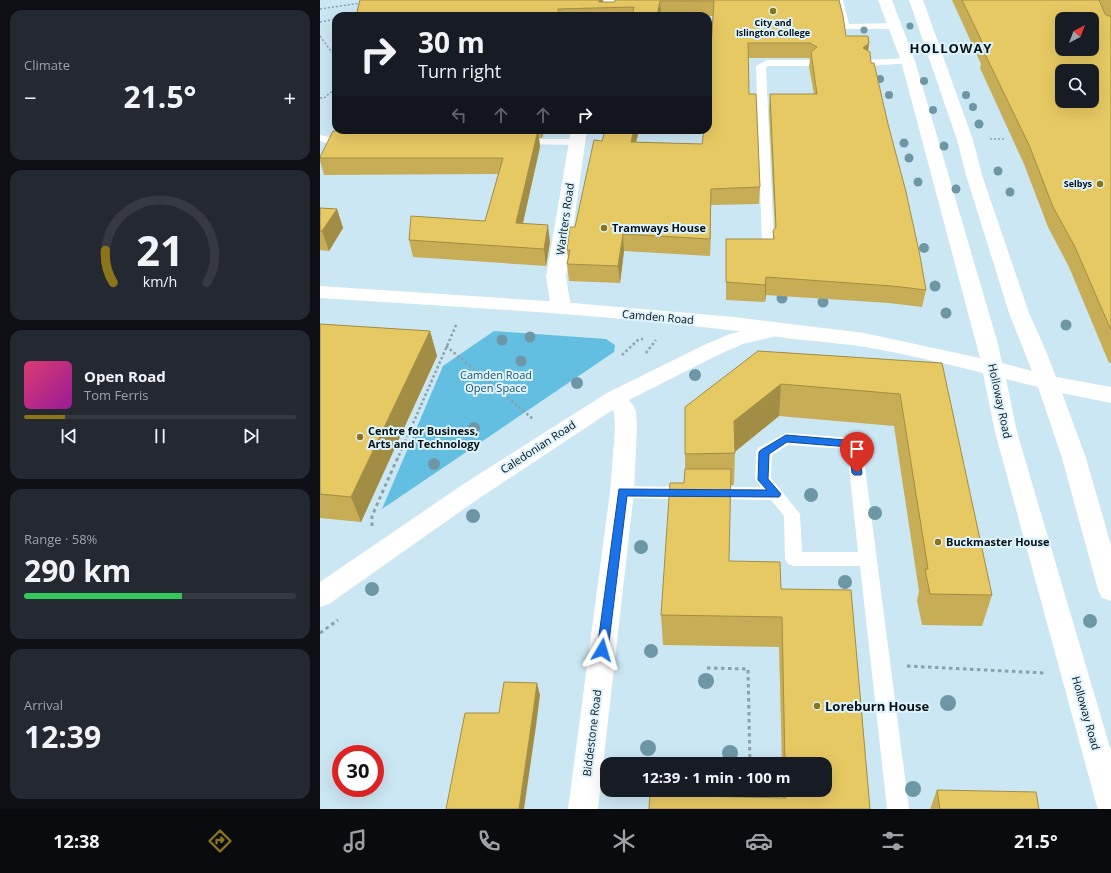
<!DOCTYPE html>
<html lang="en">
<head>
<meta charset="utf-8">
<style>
	:root { --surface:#171b24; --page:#242831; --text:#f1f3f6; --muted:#9ea1a6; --line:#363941; --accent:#8c7418 }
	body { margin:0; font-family:"Open Sans",sans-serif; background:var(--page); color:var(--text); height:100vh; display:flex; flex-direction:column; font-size:15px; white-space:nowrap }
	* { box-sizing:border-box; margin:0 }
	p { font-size:13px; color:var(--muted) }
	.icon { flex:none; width:22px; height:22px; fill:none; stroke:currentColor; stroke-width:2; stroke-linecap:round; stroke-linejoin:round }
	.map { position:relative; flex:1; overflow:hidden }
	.panel { display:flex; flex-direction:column; gap:10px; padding:10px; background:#0d0f14; width:320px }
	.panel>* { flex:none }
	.hud { position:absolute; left:12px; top:12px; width:380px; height:122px; border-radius:12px; box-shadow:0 4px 16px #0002; background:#171b24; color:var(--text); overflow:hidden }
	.needle { width:26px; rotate:42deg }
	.controls { position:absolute; left:735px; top:12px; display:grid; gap:8px }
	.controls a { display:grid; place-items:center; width:44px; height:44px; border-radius:8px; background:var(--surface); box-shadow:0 4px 16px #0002; font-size:20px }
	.speed { position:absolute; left:12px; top:745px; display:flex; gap:8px; font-size:20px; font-weight:700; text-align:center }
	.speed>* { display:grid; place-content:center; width:52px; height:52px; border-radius:50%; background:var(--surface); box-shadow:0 4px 16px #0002; line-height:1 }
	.speed .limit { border:6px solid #d22; background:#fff; color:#111 }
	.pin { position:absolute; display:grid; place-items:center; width:34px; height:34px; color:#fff; margin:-41px -17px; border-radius:50% 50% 50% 0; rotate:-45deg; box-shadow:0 0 4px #0007 }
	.pin .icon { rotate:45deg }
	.me { position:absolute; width:44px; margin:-22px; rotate:7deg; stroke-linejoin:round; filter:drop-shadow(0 0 3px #0008) }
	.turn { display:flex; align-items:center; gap:14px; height:84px; padding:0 20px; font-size:18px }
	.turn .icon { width:52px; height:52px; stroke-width:2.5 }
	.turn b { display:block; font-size:28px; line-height:34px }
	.lanes { display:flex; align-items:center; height:38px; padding:0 20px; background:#0003; justify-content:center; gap:20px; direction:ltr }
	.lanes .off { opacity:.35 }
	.big { font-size:30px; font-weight:700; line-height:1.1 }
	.panel .tile { flex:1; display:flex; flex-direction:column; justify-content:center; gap:6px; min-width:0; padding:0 14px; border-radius:12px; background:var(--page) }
	.panel .dial { align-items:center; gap:0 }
	.dial svg { height:104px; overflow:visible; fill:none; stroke:var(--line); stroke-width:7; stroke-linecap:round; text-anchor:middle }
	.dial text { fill:var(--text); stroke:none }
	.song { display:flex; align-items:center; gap:12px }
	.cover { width:48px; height:48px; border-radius:6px; background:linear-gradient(135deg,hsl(340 70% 55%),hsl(300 70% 35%)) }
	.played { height:4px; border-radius:2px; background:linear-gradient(90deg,var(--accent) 15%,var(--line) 15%) }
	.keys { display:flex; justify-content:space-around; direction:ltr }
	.heat { display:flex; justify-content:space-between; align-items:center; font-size:22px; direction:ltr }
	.charge { height:6px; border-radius:3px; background:linear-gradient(90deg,#34c759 58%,var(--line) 0) }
	.trip { position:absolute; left:280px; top:757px; width:232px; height:40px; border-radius:12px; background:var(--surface); box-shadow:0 4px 16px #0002; font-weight:700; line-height:40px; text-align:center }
	.menu { display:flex; height:64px; justify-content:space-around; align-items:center; background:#090b0e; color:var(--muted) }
	.menu .icon { width:28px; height:28px }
	.menu .current { color:var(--accent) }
	.menu b { font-size:18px; color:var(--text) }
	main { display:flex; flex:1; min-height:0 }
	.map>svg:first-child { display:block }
	.green { fill:#62bfe1 }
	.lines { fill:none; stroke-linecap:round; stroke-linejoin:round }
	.path-far2 { stroke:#8ba1aa; stroke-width:1.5; stroke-dasharray:2 2; stroke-linecap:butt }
	.path-far1 { stroke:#8ba1aa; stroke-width:2.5; stroke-dasharray:2.5 2.5; stroke-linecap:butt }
	.path { stroke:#8ba1aa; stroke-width:3; stroke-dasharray:3.5 3.5; stroke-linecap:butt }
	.service { fill:#fff; fill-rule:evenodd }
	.minor { fill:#fff; fill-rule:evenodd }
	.primary { fill:#fff; fill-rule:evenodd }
	.trunk { fill:#fff; fill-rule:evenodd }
	.tree { fill:#6e97a6 }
	.wall { fill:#c7ad55 }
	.shaded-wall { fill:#a28d45 }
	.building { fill:#e7c963; stroke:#a28d45; fill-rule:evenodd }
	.route { fill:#1a73e8; stroke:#114b97 }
	.poi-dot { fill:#8c7418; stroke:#ddf3fd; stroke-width:1.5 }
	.labels { text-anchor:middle; stroke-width:4; stroke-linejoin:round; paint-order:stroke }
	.far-poi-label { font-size:9px; font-weight:bold; fill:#081216; stroke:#ddf3fd }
	.street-label { font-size:11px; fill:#081216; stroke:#ddf3fd }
	.poi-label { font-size:11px; font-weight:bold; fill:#081216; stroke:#ddf3fd; text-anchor:start }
	.park-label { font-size:11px; fill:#215567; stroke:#ddf3fd }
	.far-district-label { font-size:13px; font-weight:bold; letter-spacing:1px; fill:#081216; stroke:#ddf3fd }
	.near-poi-label { font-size:13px; font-weight:bold; fill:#081216; stroke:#ddf3fd; text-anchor:start }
</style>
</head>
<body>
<main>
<section class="panel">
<div class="tile"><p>Climate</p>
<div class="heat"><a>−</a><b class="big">21.5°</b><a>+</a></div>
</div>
<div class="tile dial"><svg viewBox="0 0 100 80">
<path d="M14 69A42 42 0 1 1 86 69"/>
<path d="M14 69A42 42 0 0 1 8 44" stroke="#8c7418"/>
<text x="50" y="56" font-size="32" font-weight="700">21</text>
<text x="50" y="72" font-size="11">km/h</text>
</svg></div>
<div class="tile">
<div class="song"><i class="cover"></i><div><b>Open Road</b><p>Tom Ferris</p></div></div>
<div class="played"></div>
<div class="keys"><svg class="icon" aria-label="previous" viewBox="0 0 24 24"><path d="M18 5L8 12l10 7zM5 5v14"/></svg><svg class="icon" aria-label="pause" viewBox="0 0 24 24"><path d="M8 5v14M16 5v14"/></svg><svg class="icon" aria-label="next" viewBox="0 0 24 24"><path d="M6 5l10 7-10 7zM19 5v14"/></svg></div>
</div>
<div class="tile"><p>Range · 58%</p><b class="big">290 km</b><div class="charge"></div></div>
<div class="tile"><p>Arrival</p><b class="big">12:39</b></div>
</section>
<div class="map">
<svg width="791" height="809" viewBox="0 0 791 809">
	<rect width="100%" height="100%" fill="#cbe7f3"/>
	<path class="green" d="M174,331L286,339L295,345L294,352L62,509L123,366Z"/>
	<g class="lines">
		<path class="path-far2" d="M0,9L41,3
			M0,22L16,19
			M0,36L16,58
			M0,98H4L16,88
			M670,139H684"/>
		<path class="path-far1" d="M126,346L213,419
			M326,353L336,340
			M302,355L318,340L323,339
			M77,460L137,323"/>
		<path class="path" d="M52,526V516L77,459
			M0,633L18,620
			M587,666L724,673
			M387,668L428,669L430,764
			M317,793L431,795V790"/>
		<path class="service" d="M515,0H523L529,24L575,23L580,26L575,29H522Z
			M588,58L591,59L593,61L591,63L548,66L543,63L548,60Z
			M447,60H489L494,63L489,66H449L446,67L454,244L452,247H444L442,244L436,66Z
			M0,135L31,142L33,144C25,152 9,144 0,141Z
			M199,139H256L262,142L256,145L195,144L193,142Z
			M466,433L534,438L540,440L542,444L589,809H567L540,566H474L468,564L465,559L464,516L451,500L391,499L385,497L383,493L385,489L391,487H441L435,479L436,452L438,448ZM468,445L527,449L538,552H482L480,514L451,478L452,455Z
			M302,486L369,487L375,489L377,493L375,497L369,499L302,498L296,496L294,492L296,488Z"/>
		<path class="minor" d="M284,0H298L295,16H281Z
			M251,130H267L246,277L251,308L248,312L241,314L234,312L231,308L226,277Z
			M295,390L303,393L313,405L316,411L317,428L314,492L278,809H248L290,492L295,428L294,412L284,398L287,393Z"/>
		<path class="primary" d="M453,323L460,325L463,330L460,335L423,344L400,354L303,403L158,499L9,604L0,607V582L142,485L287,393L386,344L410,334Z"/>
		<path class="trunk" d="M558,0H572L595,61L678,344L682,363L712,371L689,313L646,175L637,140L589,0H603L653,140L662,175L709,313L726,351L736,377L791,387V403L742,393L766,458L791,545V601L782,598L778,590L742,458L718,387L686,379L697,432L791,751V809H778L776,803L675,432L663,373C624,363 585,354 545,347C514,342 483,341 452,336C302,315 151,308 0,298V286L241,302L414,317L544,333L660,358L581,61Z"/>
	</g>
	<g class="tree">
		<circle cx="590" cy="26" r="3.5"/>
		<circle cx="544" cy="30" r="3.5"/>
		<circle cx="594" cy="49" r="4"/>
		<circle cx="560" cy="79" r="4"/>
		<circle cx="604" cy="81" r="4"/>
		<circle cx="569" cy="95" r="4"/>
		<circle cx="646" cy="95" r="4"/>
		<circle cx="653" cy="107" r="4"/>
		<circle cx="613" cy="110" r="4"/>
		<circle cx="659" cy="124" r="4.5"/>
		<circle cx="584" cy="143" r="4.5"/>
		<circle cx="624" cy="146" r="4.5"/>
		<circle cx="589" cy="158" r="4.5"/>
		<circle cx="678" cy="171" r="4.5"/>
		<circle cx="598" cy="182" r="4.5"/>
		<circle cx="636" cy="189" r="4.5"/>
		<circle cx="690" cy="192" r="4.5"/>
		<circle cx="604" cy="248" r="5"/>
		<circle cx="615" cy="286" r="5.5"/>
		<circle cx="462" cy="298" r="5.5"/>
		<circle cx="503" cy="302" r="5.5"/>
		<circle cx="626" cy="313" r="5.5"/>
		<circle cx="746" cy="325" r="5.5"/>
		<circle cx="210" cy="337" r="5.5"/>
		<circle cx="182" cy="340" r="5.5"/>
		<circle cx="201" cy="361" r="5.5"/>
		<circle cx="375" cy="375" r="6"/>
		<circle cx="257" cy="383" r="6"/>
		<circle cx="154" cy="428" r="6"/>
		<circle cx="114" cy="464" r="6"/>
		<circle cx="491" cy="495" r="7"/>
		<circle cx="555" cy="513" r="7"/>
		<circle cx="153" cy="516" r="7"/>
		<circle cx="321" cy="547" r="7"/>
		<circle cx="525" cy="582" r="7"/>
		<circle cx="52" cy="589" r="7"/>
		<circle cx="770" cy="621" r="7"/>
		<circle cx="331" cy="651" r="7"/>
		<circle cx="386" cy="681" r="8"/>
		<circle cx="628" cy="703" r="8"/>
		<circle cx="328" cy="748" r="8"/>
		<circle cx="410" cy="753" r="8"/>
		<circle cx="593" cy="789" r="8"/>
	</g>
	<path class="wall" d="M40,0H283L282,2H295V0H519L526,36L549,43L548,51L606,290L602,307L569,303L446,295L445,302L406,300V239H453V231L455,229L449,110L450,94H494L489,67L490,59L489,58H428L429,94L440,187L439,204L391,205L390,256L304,251L300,283L249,281L247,264L248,259L247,250L255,227L282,141L285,130H319L316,142L382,144L388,130L393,16L341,15V16H36Z
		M632,0H791V363H789L749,267L728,227L704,164L660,68L661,64Z
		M20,130H224L222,138H219L220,147L203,223L230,242L226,266L93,257L89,240L165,221L178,174L4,175L0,161V157L20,131Z
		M0,208L17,209L23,228L9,251L0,250Z
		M0,324L110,331L117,356L41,522L0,518Z
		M438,351L622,363L672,595L662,626L602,625L597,600L599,591L574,426L459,416L415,452L414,485H410L409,561L461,589L550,809L462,798V790H505V764H462L459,647L343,645L341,615L364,483L365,469V454Z
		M617,790L719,809H610Z"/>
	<path class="shaded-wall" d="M279,0H283L281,8L279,2Z
		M340,1L341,16H337Z
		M549,43L547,59L543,48Z
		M218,130L220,147L199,240L196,223Z
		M221,130H224L222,138Z
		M314,130H319L312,159L311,142Z
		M391,189V205L390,256V239Z
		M17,209L23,228L9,251L2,231Z
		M228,225L230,242L226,266L224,249Z
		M303,234L304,251L300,283L298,266Z
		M446,277V295L445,302V285Z
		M110,331L117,356L41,522L31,497Z
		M461,384L459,416L413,453L414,421Z
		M217,683L220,695L216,726L204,809H199Z"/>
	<path class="building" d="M40,0H279V2H295V0H519L523,16L526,36H548L549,43L543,48L550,52L551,63H554L568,124L586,192L600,256L606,290L572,286L446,277L445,285L406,282V239H454L453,231L456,227L450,94H497L491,52L497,47L490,43H428L429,94H436L440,187L391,189L390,239L303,234L298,266L247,264L250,250H247L250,227H255L274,140L282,141L285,130H314L311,142L382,144L384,130H388V94L394,1H340L337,16H312L314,7L238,9L239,16H36Z
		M642,0H779L785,14L788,16H791V330L755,247L733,207L709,145L663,50H666ZM742,19H772V49H742ZM742,71H772V101H742Z
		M218,130L196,223L228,225L224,249L89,240L91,216L165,221L183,158H0V157L13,131Z
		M0,208L17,209L2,231H0Z
		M0,324L110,331L31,497L0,494Z
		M438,351L622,363L672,595L610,594L605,569H608L580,394L461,384L414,421L415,453L365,454V407Z
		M365,469H411L409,561L460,562L461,589L531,590L550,809H329L330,795L466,798V790H505V764H465L462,617L341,615L350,483H364Z
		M184,682L217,683L213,713L199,809H126L145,713H179Z
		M617,790L716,792L719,809H620Z"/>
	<path class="route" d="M466,435L537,441L542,473L541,475H534L532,473L529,447L467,442L449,454L448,479L461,494L459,497L307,496L288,650L286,654L282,655L278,654L277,650L299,489L447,490L438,480L439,452L441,450Z"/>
	<g class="poi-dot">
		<circle cx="453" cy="11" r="4"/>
		<circle cx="780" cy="184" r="4"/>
		<circle cx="284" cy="228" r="4"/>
		<circle cx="40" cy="437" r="4"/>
		<circle cx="618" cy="542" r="4"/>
		<circle cx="497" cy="706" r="4"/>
	</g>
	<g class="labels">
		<g class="far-poi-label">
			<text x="453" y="26">City and<tspan x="453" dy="10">Islington College</tspan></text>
			<text x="772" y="187" text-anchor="end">Selbys</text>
		</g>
		<g class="street-label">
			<text transform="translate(245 219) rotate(-82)" y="4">Warlters Road</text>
			<text transform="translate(338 317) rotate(5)" y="4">Camden Road</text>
			<text transform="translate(680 401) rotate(78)" y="4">Holloway Road</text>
			<text transform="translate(218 447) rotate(-33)" y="4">Caledonian Road</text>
			<text transform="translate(766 713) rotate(74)" y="4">Holloway Road</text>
			<text transform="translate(272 733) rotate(-83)" y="4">Biddestone Road</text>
		</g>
		<g class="poi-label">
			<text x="292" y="232">Tramways House</text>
			<text x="48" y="435">Centre for Business,<tspan x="48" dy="13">Arts and Technology</tspan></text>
			<text x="626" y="546">Buckmaster House</text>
		</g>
		<g class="park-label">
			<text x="176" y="379">Camden Road<tspan x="176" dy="13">Open Space</tspan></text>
		</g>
		<g class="far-district-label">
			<text x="631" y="53">HOLLOWAY</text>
		</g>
		<g class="near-poi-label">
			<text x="505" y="711">Loreburn House</text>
		</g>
	</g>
</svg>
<div class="controls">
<a><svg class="needle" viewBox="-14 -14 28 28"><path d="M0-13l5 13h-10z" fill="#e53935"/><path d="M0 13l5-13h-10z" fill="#9ea1a6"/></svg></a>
<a><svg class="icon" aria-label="search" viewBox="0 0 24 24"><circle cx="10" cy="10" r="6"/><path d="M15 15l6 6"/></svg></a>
</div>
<div class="speed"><div class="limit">30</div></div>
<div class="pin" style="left:537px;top:473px;background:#d93025"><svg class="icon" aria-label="arrive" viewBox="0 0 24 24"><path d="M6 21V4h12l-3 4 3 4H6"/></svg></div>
<svg class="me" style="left:282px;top:650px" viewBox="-20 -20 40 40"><path d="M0-17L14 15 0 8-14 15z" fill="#1a73e8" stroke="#fff" stroke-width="4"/></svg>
<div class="trip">12:39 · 1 min · 100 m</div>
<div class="hud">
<div class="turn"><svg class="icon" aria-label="right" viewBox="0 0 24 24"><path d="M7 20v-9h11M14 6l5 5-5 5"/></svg><div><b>30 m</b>Turn right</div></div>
<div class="lanes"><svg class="icon off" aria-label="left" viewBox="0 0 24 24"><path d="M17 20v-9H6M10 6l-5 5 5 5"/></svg><svg class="icon off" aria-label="ahead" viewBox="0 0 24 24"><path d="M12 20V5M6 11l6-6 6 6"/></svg><svg class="icon off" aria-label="ahead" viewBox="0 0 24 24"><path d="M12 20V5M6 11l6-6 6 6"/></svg><svg class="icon" aria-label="right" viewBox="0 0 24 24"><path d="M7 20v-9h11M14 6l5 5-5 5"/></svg></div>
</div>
</div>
</main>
<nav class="menu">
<b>12:38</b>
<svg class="icon current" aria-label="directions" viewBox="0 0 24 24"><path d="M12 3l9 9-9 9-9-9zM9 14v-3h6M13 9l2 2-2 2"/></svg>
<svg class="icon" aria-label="music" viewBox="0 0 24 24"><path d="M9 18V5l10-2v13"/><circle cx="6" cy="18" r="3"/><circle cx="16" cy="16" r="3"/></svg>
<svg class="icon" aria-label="phone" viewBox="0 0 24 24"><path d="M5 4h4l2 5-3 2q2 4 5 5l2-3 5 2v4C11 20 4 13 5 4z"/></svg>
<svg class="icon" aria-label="climate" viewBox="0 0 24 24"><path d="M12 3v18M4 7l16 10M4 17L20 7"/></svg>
<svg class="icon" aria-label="car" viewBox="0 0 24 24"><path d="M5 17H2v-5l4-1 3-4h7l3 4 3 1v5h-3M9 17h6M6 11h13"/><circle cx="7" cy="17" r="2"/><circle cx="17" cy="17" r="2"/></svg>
<svg class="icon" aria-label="filters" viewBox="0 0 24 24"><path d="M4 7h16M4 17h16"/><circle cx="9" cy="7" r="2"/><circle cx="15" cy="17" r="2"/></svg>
<b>21.5°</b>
</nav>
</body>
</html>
